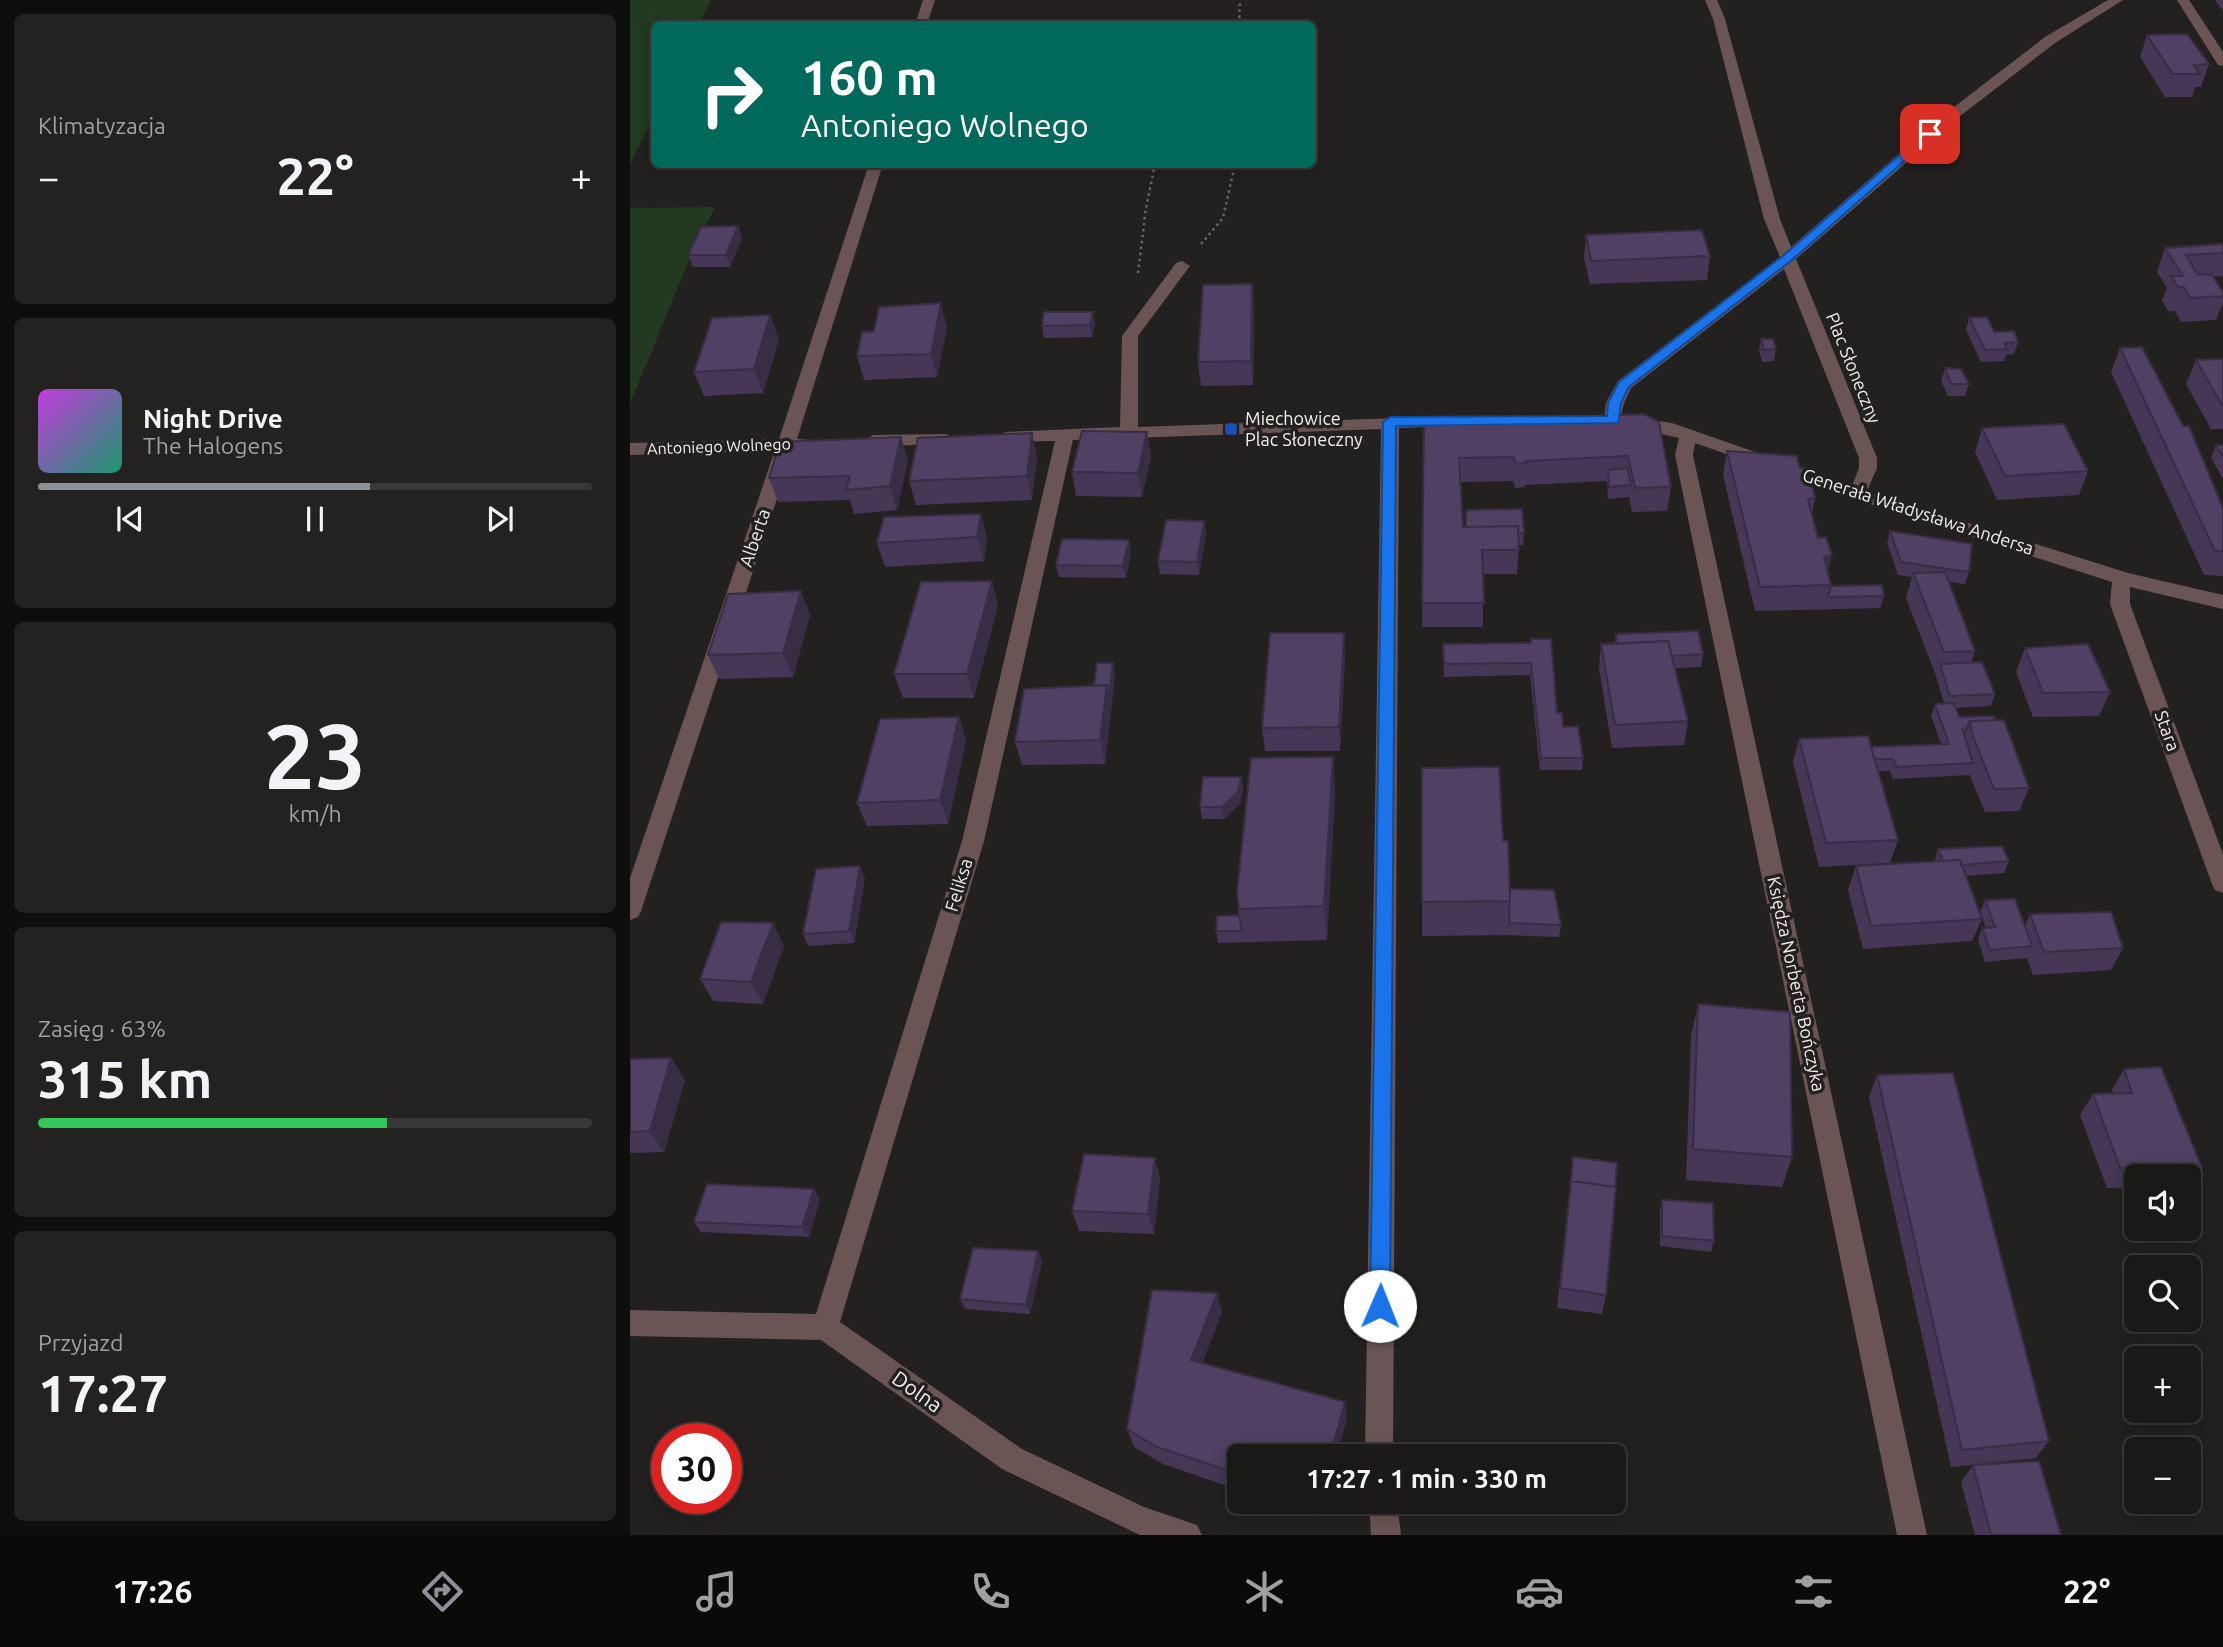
<!DOCTYPE html>
<html lang="pl">
<head>
<meta charset="utf-8">
<style>
	:root { --surface:#1a1917; --page:#232220; --text:#f1f3f6; --muted:#9fa0a1; --line:#383836; --accent:#8c9099 }
	body { margin:0; font-family:Ubuntu,sans-serif; background:var(--page); color:var(--text); height:100vh; display:flex; flex-direction:column; font-size:26px; white-space:nowrap }
	* { box-sizing:border-box; margin:0 }
	p { font-size:23px; color:var(--muted) }
	.icon { flex:none; width:38px; height:38px; fill:none; stroke:currentColor; stroke-width:2; stroke-linecap:round; stroke-linejoin:round }
	.map { position:relative; flex:1; overflow:hidden }
	.drawer { display:flex; flex-direction:column; gap:14px; padding:14px; background:#0e0e0d; width:630px }
	.drawer>* { flex:none }
	.banner { position:absolute; left:21px; top:21px; width:665px; height:147px; border-radius:10px; box-shadow:0 4px 18px #0003,0 0 0 2px var(--line); background:#00695c; color:#fff; overflow:hidden }
	.tools { position:absolute; left:1494px; top:1164px; display:grid; gap:14px }
	.tools a { display:grid; place-items:center; width:77px; height:77px; border-radius:10px; background:var(--surface); box-shadow:0 4px 18px #0003,0 0 0 2px var(--line); font-size:35px }
	.speed { position:absolute; left:21px; top:1423px; display:flex; gap:14px; font-size:35px; font-weight:700; text-align:center }
	.speed>* { display:grid; place-content:center; width:91px; height:91px; border-radius:50%; background:var(--surface); box-shadow:0 4px 18px #0003,0 0 0 2px var(--line); line-height:1 }
	.speed .limit { border:10px solid #d22; background:#fff; color:#111 }
	.pin { position:absolute; display:grid; place-items:center; width:60px; height:60px; color:#fff; margin:-30px; border-radius:14px; box-shadow:0 4px 10px #0006 }
	.me { position:absolute; width:77px; margin:-38px; rotate:1deg; stroke-linejoin:round; filter:drop-shadow(0 0 5px #0008) }
	.turn { display:flex; align-items:center; gap:24px; height:147px; padding:0 35px; font-size:32px }
	.turn .icon { width:91px; height:91px; stroke-width:2.5 }
	.turn b { display:block; font-size:49px; line-height:60px }
	.big { font-size:52px; font-weight:700; line-height:1.1 }
	.drawer .tile { flex:1; display:flex; flex-direction:column; justify-content:center; gap:10px; min-width:0; padding:0 24px; border-radius:10px; background:var(--page) }
	.drawer .dial { align-items:center; gap:0 }
	.dial b { font-size:91px; line-height:1 }
	.song { display:flex; align-items:center; gap:21px }
	.cover { width:84px; height:84px; border-radius:10px; background:linear-gradient(135deg,hsl(290 70% 55%),hsl(160 70% 35%)) }
	.played { height:7px; border-radius:4px; background:linear-gradient(90deg,var(--accent) 60%,var(--line) 60%) }
	.keys { display:flex; justify-content:space-around; direction:ltr }
	.heat { display:flex; justify-content:space-between; align-items:center; font-size:38px; direction:ltr }
	.charge { height:10px; border-radius:5px; background:linear-gradient(90deg,#34c759 63%,var(--line) 0) }
	.trip { position:absolute; left:597px; top:1444px; width:399px; height:70px; border-radius:10px; background:var(--surface); box-shadow:0 4px 18px #0003,0 0 0 2px var(--line); font-weight:700; line-height:70px; text-align:center }
	.dock { display:flex; height:112px; justify-content:space-around; align-items:center; background:#0a0a09; color:var(--muted) }
	.dock .icon { width:49px; height:49px }
	.dock .selected { color:var(--accent) }
	.dock b { font-size:32px; color:var(--text) }
	main { display:flex; flex:1; min-height:0 }
	.map>svg:first-child { display:block }
	.green { fill:#233921 }
	.lines { fill:none; stroke-linecap:round; stroke-linejoin:round }
	.path { stroke:#696765; stroke-width:2.5; stroke-dasharray:2.5 3.5; stroke-linecap:butt }
	.minor { fill:#6a5554; fill-rule:evenodd }
	.wall { fill:#453755 }
	.shaded-wall { fill:#382d45 }
	.building { fill:#504063; stroke:#382d45; stroke-width:2 }
	.route { fill:#1a73e8; stroke:#114b97; stroke-width:2 }
	.transit-dot { fill:#1a4fb4; stroke:#23211f; stroke-width:2.5 }
	.labels { text-anchor:middle; stroke-width:7; stroke-linejoin:round; paint-order:stroke }
	.far-street-label { font-size:16px; fill:#f0eeed; stroke:#23211f }
	.street-label { font-size:18px; fill:#f0eeed; stroke:#23211f }
	.poi-label { font-size:18px; fill:#f0eeed; stroke:#23211f; text-anchor:start }
	.near-street-label { font-size:21px; fill:#f0eeed; stroke:#23211f }
</style>
</head>
<body>
<main>
<section class="drawer">
<div class="tile"><p>Klimatyzacja</p>
<div class="heat"><a>−</a><b class="big">22°</b><a>+</a></div>
</div>
<div class="tile">
<div class="song"><i class="cover"></i><div><b>Night Drive</b><p>The Halogens</p></div></div>
<div class="played"></div>
<div class="keys"><svg class="icon" aria-label="previous" viewBox="0 0 24 24"><path d="M18 5L8 12l10 7zM5 5v14"/></svg><svg class="icon" aria-label="pause" viewBox="0 0 24 24"><path d="M8 5v14M16 5v14"/></svg><svg class="icon" aria-label="next" viewBox="0 0 24 24"><path d="M6 5l10 7-10 7zM19 5v14"/></svg></div>
</div>
<div class="tile dial"><b>23</b><p>km/h</p></div>
<div class="tile"><p>Zasięg · 63%</p><b class="big">315 km</b><div class="charge"></div></div>
<div class="tile"><p>Przyjazd</p><b class="big">17:27</b></div>
</section>
<div class="map">
<svg width="1593" height="1535" viewBox="0 0 1593 1535">
	<rect width="100%" height="100%" fill="#23211f"/>
	<path class="green" d="M0,0H81L69,24H24V115L0,165Z
		M85,207L57,265L0,404V208Z"/>
	<g class="lines">
		<path class="path" d="M609,24L610,0
			M571,244L593,218L605,164
			M508,273L516,208L525,164"/>
		<path class="minor" d="M293,0H305L297,24H285Z
			M1075,0H1087L1095,19L1150,219L1161,247L1315,114L1415,37L1478,0H1493L1425,43L1325,120L1166,259L1247,458V468L1237,491L1498,573L1593,595V609L1500,587V604L1593,854V893L1585,890L1582,884L1480,604L1482,582L1221,498L1065,443L1063,455L1297,1535H1267L1045,455L1049,438L996,426L993,422L1002,417L1042,423L1222,486L1229,468V458L1154,269L1001,388L994,403L989,424H977L974,420L976,403L988,381L1150,257L1134,219L1083,19Z
			M1547,0H1559L1593,52V66L1588,65Z
			M239,164H253L167,439L182,440L185,444L182,448L163,450L11,911L8,917L0,920V878L145,450L0,455V443L149,439Z
			M552,261L560,266L508,336V427L823,416L832,421L823,426L769,428L763,1456H735L751,429L443,440L354,841L210,1322L392,1449L514,1507L567,1525L572,1535H510L372,1469L191,1340L0,1336V1310L186,1314L332,841L425,441L376,442L367,437L376,432L490,427L492,336L546,263Z
			M316,434L325,439L322,443L243,447L234,441L243,435Z
			M739,1502H767L771,1535H741Z"/>
	</g>
	<path class="wall" d="M1585,0H1593V11Z
		M1517,35L1579,64L1571,87H1565L1562,97H1535L1510,57Z
		M402,164H470L410,167V165Z
		M108,226L112,238L100,267H63L58,255Z
		M956,235L1080,256L1077,280L960,284L954,258Z
		M1593,244V276L1583,277L1593,292V303L1586,320L1551,322L1545,311H1538L1532,300L1537,288L1527,272L1535,248Z
		M622,284L624,308L623,385L571,386L568,362Z
		M463,312L465,324L462,337L414,338L412,326Z
		M1339,318L1364,332L1388,342L1384,354L1376,355L1374,361L1351,362L1336,330Z
		M317,327L307,377L234,380L227,356Z
		M149,339L133,393L74,396L64,372Z
		M1131,339L1146,349L1144,361L1132,362L1129,351Z
		M1490,348L1593,508V576L1574,575L1481,372Z
		M1593,359V429H1581L1556,384L1566,360Z
		M1315,368L1339,384L1335,396H1318L1311,381Z
		M1014,414L1041,487L1037,511L1002,512L999,497L978,499L977,481L895,485V487L885,488L883,481L831,482L833,527L894,533L893,545H889L887,574H853V627H792L794,420H877Z
		M1352,428L1458,471L1449,495L1367,500L1345,452Z
		M271,437L278,461L267,510L224,514L220,500L148,502L139,478Z
		M1593,442V479L1581,458L1586,445H1592Z
		M1097,451L1170,468L1185,498L1182,514L1201,586L1254,596L1250,608L1125,611L1093,475Z
		M521,456L512,497L446,496L442,472Z
		M407,457L402,500L286,505L279,481Z
		M351,514L357,538L354,561L255,567L247,543Z
		M574,521L576,533L569,575L530,574L528,561Z
		M1260,531L1339,572L1335,584L1319,582L1345,651L1341,663L1365,694L1361,706L1325,708L1330,717L1364,716L1399,788L1389,811L1355,812L1339,774V775L1263,779L1260,771H1248L1268,840L1260,863L1189,867L1163,762L1169,739L1241,747L1311,744L1301,716L1305,704L1314,703L1306,676L1276,598L1282,577L1268,575L1257,543Z
		M501,552L496,578L429,577L426,565Z
		M171,591L180,615L163,677L89,679L78,655Z
		M368,605L344,698H273L264,674Z
		M986,634L1073,654L1071,667L1045,668L1058,721L1054,745L982,748L969,668L971,644H985Z
		M901,643L927,713L933,727L953,758L952,770H910L900,675L814,677L813,644Z
		M1395,648L1480,692L1469,716L1403,717L1386,672Z
		M715,657L710,751H635L632,728Z
		M485,675L475,764L392,765L385,742L464,686Z
		M329,717L336,741L318,824L237,826L227,803Z
		M703,757L705,791L697,940L588,943L586,931L609,915L607,893Z
		M792,768L873,841L880,889L931,925L929,937L878,935L792,936Z
		M611,777L613,789L610,804L594,819H572L570,807Z
		M1308,849L1379,861L1374,873L1336,876L1352,919L1342,941L1233,949L1218,890L1226,866L1304,862Z
		M235,878L224,943L178,946L173,934Z
		M1355,900L1395,925L1400,914L1493,948L1481,970L1403,975L1397,958L1355,962L1348,939L1352,928H1356L1350,912Z
		M154,946L133,1004L83,1001L70,979Z
		M1068,1004L1162,1157L1152,1187L1056,1180L1061,1036Z
		M0,1059L55,1080L34,1152L0,1153Z
		M1494,1069L1572,1168L1559,1186V1176H1507V1188H1477L1450,1115L1463,1094H1483L1482,1090Z
		M1247,1075L1419,1441L1406,1458L1321,1467L1239,1097Z
		M943,1157L976,1295L972,1314L927,1308Z
		M525,1158L530,1179L524,1234L449,1231L442,1211Z
		M184,1189L190,1200L179,1237L71,1232L64,1222Z
		M1032,1200L1084,1241L1081,1252L1030,1246V1211Z
		M408,1251L412,1261L400,1314L335,1309L330,1299Z
		M587,1293L592,1312L572,1363L717,1419L609,1456V1490L533,1464L504,1447L497,1429Z
		M1343,1465L1431,1535H1345L1331,1482Z
		M644,1502H694L690,1517Z"/>
	<path class="shaded-wall" d="M108,226L112,238L100,267L96,255Z
		M622,284L624,308L623,385L621,361Z
		M311,303L317,327L307,377L301,354Z
		M463,312L465,324L462,337L460,325Z
		M140,315L149,339L133,393L124,369Z
		M517,432L521,456L512,497L508,473Z
		M402,433L407,457L402,500L397,476Z
		M271,437L278,461L267,510L260,486Z
		M351,514L357,538L354,561L347,537Z
		M574,521L576,533L569,575L567,562Z
		M499,540L501,552L496,578L493,566Z
		M1202,555L1196,580L1194,557Z
		M362,581L368,605L344,698L337,674Z
		M171,591L180,615L163,677L153,653Z
		M714,633L715,657L710,751L709,727Z
		M483,663L485,675L475,764L470,740L477,685Z
		M329,717L336,741L318,824L310,800Z
		M703,757L705,791L697,940L694,906Z
		M611,777L613,789L610,804L594,819L592,807Z
		M230,866L235,878L224,943L219,931Z
		M143,923L154,946L133,1004L121,982Z
		M41,1058L55,1080L34,1152L20,1131Z
		M525,1158L530,1179L524,1234L518,1214Z
		M184,1189L190,1200L179,1237L172,1227Z
		M408,1251L412,1261L400,1314L396,1305Z
		M587,1293L592,1312L566,1379L561,1360Z
		M715,1402L717,1419L707,1456H700Z
		M687,1502H694L690,1517Z"/>
	<path class="building" d="M1557,34L1579,64L1564,65L1570,74H1543L1517,35Z
		M108,226L96,255H58L71,227Z
		M1072,230L1080,256L961,261L956,235Z
		M1593,244V253L1556,255L1567,274L1582,275L1593,292V296L1560,298L1554,287H1548L1541,276H1553L1535,248Z
		M622,284L621,361L568,362L573,285Z
		M311,303L301,354L227,356L232,332L244,331L249,307Z
		M414,312H463L460,325L412,326Z
		M140,315L124,369L64,372L82,318Z
		M1357,317L1364,332L1384,331L1388,342L1374,343L1377,349L1355,350L1339,318Z
		M1131,339H1143L1146,349L1134,350Z
		M1512,347L1553,426H1559L1593,508V551H1585L1490,348Z
		M1593,359V405H1592L1566,360Z
		M1315,368L1331,369L1339,384H1321Z
		M1014,414L1029,422L1041,487L1005,488L998,456L896,461L897,463L886,464L884,457L829,458L833,527L888,526L889,550H852L854,603H792L794,420H877Z
		M1434,424L1458,471L1375,476L1352,428Z
		M452,431L517,432L508,473L442,472Z
		M402,433L397,476L279,481L288,438Z
		M271,437L260,486L216,490L220,476L139,478L150,442Z
		M1586,445H1593V457Z
		M1097,451L1167,456L1170,468L1178,469L1185,498L1178,499L1188,538L1196,537L1202,555L1194,557L1201,585L1130,587Z
		M997,468L1001,485L979,487L978,470Z
		M892,509L894,533H888V526L836,527V510Z
		M351,514L347,537L247,543L254,517Z
		M536,520L574,521L567,562L528,561Z
		M1260,531L1342,544L1339,572L1271,562Z
		M432,539L499,540L493,566L426,565Z
		M1315,572L1345,651L1314,652L1283,573Z
		M362,581L337,674H264L291,582Z
		M1252,585L1254,596L1198,597L1201,586Z
		M171,591L153,653L78,655L98,594Z
		M1068,631L1073,654L1042,656L1038,641L987,644L986,634Z
		M640,633H714L709,727L632,728Z
		M901,639H921L927,713H932L933,727L948,726L953,758H911L901,663L814,664L813,644L901,643Z
		M1038,641L1058,721L985,725L971,644Z
		M1458,644L1480,692L1413,693L1395,648Z
		M1352,662L1365,694L1320,696L1310,664Z
		M467,663H483L479,697L477,685L464,686Z
		M477,685L470,740L385,742L394,689Z
		M1323,703L1330,717L1364,716L1365,720L1340,721L1335,733L1332,728L1343,763L1267,767L1263,759H1244L1241,747L1319,744L1305,704Z
		M329,717L310,800L227,803L250,719Z
		M1374,720L1399,788L1364,789L1341,731L1340,721Z
		M1238,736L1268,840L1196,843L1169,739Z
		M703,757L694,906L609,909L607,893L621,758Z
		M869,767L873,841H878L880,901L792,902V768Z
		M573,777H611L608,792L592,807H570Z
		M1372,846L1379,861L1331,865L1330,860L1313,861L1308,849Z
		M1330,860L1352,919L1241,926L1226,866Z
		M230,866L219,931L173,934L186,869Z
		M880,889L924,890L931,925L879,923Z
		M1385,899L1402,946L1360,950L1352,928L1365,927L1355,900Z
		M1481,912L1493,948L1414,952L1400,914Z
		M609,915L612,931H586L587,916Z
		M91,922L143,923L121,982L70,979Z
		M1068,1004L1160,1012L1162,1157L1063,1149Z
		M41,1058L20,1131L0,1132V1059Z
		M1531,1067L1572,1168H1490L1463,1094L1502,1093L1494,1069Z
		M1323,1073L1419,1441L1332,1450L1247,1075Z
		M454,1154L525,1158L518,1214L442,1211Z
		M943,1157L987,1163L985,1187L941,1181L940,1191Z
		M941,1181L986,1187L976,1295L930,1288Z
		M77,1184L184,1189L172,1227L64,1222Z
		M1032,1200L1083,1203L1084,1241L1032,1236Z
		M343,1248L408,1251L396,1305L330,1299Z
		M522,1290L587,1293L561,1360L715,1402L700,1456H609V1474L527,1447L497,1429Z
		M1409,1461L1431,1535H1361L1343,1465Z"/>
	<path class="route" d="M1296,132L1305,134L1162,260L999,387L991,403L988,423L766,426L760,1306L757,1313L750,1315L743,1313L740,1306L753,422L760,417L977,416L978,403L989,382L1154,255Z"/>
	<rect class="transit-dot" x="594" y="422" width="14" height="14" rx="3.5"/>
	<g class="labels">
		<g class="far-street-label">
			<text transform="translate(89 446) rotate(-2)" y="6">Antoniego Wolnego</text>
		</g>
		<g class="street-label">
			<text transform="translate(1223 368) rotate(68)" y="6">Plac Słoneczny</text>
			<text transform="translate(1288 512) rotate(18)" y="6">Generała Władysława Andersa</text>
			<text transform="translate(125 538) rotate(-71)" y="6">Alberta</text>
			<text transform="translate(1537 731) rotate(70)" y="6">Stara</text>
			<text transform="translate(329 885) rotate(-73)" y="6">Feliksa</text>
			<text transform="translate(1166 984) rotate(78)" y="6">Księdza Norberta Bończyka</text>
		</g>
		<g class="poi-label">
			<text x="615" y="425">Miechowice<tspan x="615" dy="21">Plac Słoneczny</tspan></text>
		</g>
		<g class="near-street-label">
			<text transform="translate(287 1392) rotate(35)" y="7">Dolna</text>
		</g>
	</g>
</svg>
<div class="tools">
<a><svg class="icon" aria-label="sound" viewBox="0 0 24 24"><path d="M4 9h4l5-4v14l-5-4H4zM17 9q2 3 0 6"/></svg></a>
<a><svg class="icon" aria-label="search" viewBox="0 0 24 24"><circle cx="10" cy="10" r="6"/><path d="M15 15l6 6"/></svg></a>
<a>+</a>
<a>−</a>
</div>
<div class="speed"><div class="limit">30</div></div>
<div class="pin" style="left:1300px;top:134px;background:#d93025"><svg class="icon" aria-label="arrive" viewBox="0 0 24 24"><path d="M6 21V4h12l-3 4 3 4H6"/></svg></div>
<svg class="me" style="left:750px;top:1306px" viewBox="-20 -20 40 40"><circle r="19" fill="#fff"/><path d="M0-13L10 11 0 6-10 11z" fill="#1a73e8"/></svg>
<div class="trip">17:27 · 1 min · 330 m</div>
<div class="banner">
<div class="turn"><svg class="icon" aria-label="right" viewBox="0 0 24 24"><path d="M7 20v-9h11M14 6l5 5-5 5"/></svg><div><b>160 m</b>Antoniego Wolnego</div></div>
</div>
</div>
</main>
<nav class="dock">
<b>17:26</b>
<svg class="icon selected" aria-label="directions" viewBox="0 0 24 24"><path d="M12 3l9 9-9 9-9-9zM9 14v-3h6M13 9l2 2-2 2"/></svg>
<svg class="icon" aria-label="music" viewBox="0 0 24 24"><path d="M9 18V5l10-2v13"/><circle cx="6" cy="18" r="3"/><circle cx="16" cy="16" r="3"/></svg>
<svg class="icon" aria-label="phone" viewBox="0 0 24 24"><path d="M5 4h4l2 5-3 2q2 4 5 5l2-3 5 2v4C11 20 4 13 5 4z"/></svg>
<svg class="icon" aria-label="climate" viewBox="0 0 24 24"><path d="M12 3v18M4 7l16 10M4 17L20 7"/></svg>
<svg class="icon" aria-label="car" viewBox="0 0 24 24"><path d="M5 17H2v-5l4-1 3-4h7l3 4 3 1v5h-3M9 17h6M6 11h13"/><circle cx="7" cy="17" r="2"/><circle cx="17" cy="17" r="2"/></svg>
<svg class="icon" aria-label="filters" viewBox="0 0 24 24"><path d="M4 7h16M4 17h16"/><circle cx="9" cy="7" r="2"/><circle cx="15" cy="17" r="2"/></svg>
<b>22°</b>
</nav>
</body>
</html>
